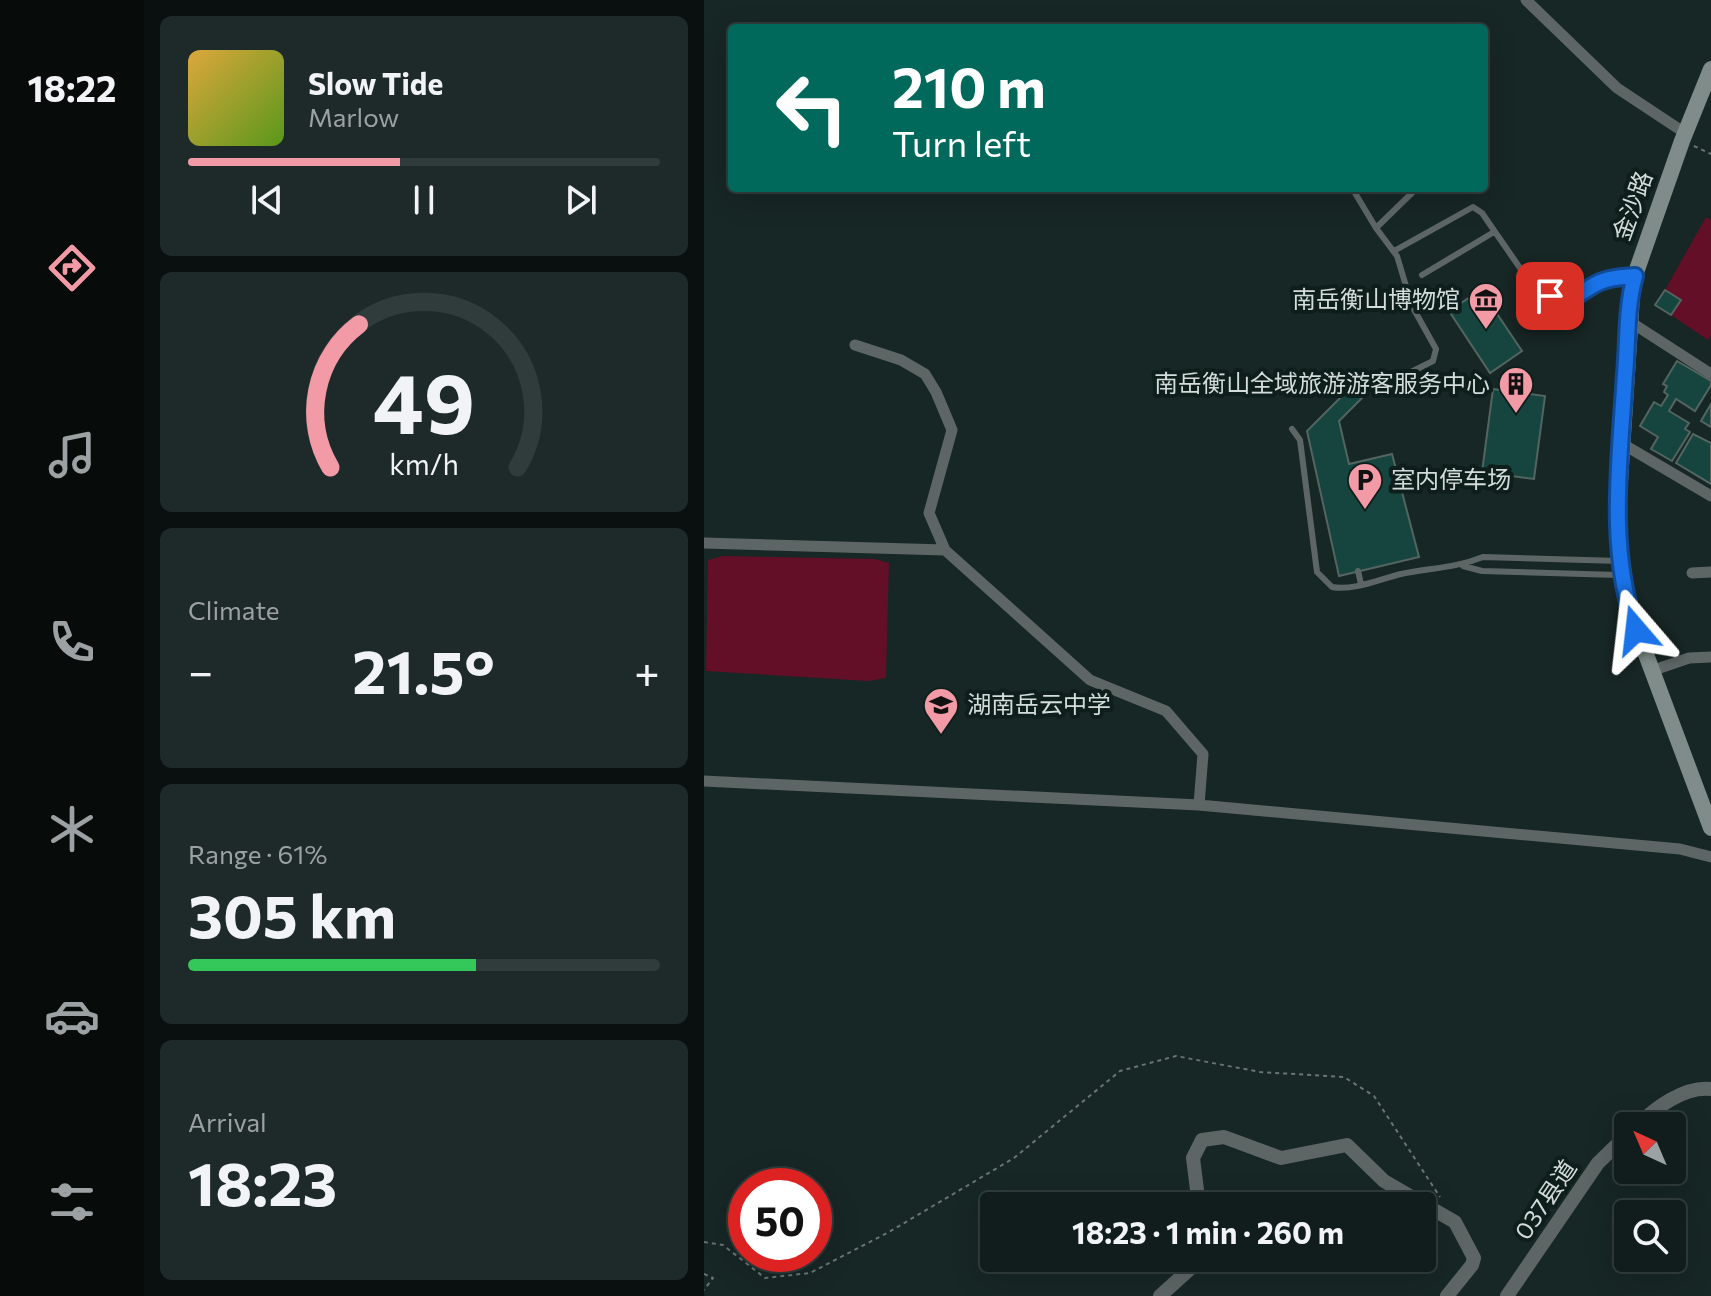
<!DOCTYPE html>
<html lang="en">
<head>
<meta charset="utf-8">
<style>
	:root { --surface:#111d1c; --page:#1e2a29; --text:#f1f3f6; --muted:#9ca2a3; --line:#303b3b; --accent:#f39aa7 }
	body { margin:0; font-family:Commissioner,"Noto Sans SC",sans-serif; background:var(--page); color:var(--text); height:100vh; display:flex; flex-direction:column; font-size:30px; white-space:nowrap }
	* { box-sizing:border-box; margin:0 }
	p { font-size:26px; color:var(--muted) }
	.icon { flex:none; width:44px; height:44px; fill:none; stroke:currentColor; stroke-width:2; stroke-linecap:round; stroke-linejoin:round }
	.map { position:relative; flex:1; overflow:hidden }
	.details { display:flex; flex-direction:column; gap:16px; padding:16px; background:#09100f; width:560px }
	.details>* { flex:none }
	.hud { position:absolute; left:24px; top:24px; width:760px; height:168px; border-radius:8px; box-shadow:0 8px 32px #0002,0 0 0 2px var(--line); background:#00695c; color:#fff; overflow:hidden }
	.needle { width:52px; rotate:316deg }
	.fabs { position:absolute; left:910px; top:1112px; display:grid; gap:16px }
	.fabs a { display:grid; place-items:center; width:72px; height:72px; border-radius:8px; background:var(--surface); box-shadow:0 8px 32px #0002,0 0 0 2px var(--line); font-size:40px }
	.speed { position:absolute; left:24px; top:1168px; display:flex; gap:16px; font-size:40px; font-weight:700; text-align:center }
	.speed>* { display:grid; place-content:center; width:104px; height:104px; border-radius:50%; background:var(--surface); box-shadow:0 8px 32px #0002,0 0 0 2px var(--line); line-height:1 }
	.speed .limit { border:12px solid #d22; background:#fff; color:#111 }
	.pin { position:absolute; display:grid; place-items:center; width:68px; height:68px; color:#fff; margin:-34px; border-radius:16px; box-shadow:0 4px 12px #0006 }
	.me { position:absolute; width:88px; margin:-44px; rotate:343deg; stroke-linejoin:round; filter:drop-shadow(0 0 6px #0008) }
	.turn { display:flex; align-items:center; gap:28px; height:168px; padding:0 32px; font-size:36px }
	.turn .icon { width:104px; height:104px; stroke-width:2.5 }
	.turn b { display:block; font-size:56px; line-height:68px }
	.big { font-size:60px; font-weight:700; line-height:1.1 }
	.details .card { flex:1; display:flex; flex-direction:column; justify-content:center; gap:12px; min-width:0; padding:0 28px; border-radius:12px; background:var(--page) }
	.details .dial { align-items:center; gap:0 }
	.dial svg { height:208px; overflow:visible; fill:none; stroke:var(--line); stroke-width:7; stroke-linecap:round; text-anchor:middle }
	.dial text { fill:var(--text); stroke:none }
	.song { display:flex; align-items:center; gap:24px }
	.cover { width:96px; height:96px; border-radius:12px; background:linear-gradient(135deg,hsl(40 70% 55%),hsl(90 70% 35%)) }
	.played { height:8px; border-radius:4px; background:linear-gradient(90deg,var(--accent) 45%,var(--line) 45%) }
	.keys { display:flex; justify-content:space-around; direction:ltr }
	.heat { display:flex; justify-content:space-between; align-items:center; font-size:44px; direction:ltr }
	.charge { height:12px; border-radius:6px; background:linear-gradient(90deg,#34c759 61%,var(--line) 0) }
	.trip { position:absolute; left:276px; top:1192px; width:456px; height:80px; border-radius:8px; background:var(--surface); box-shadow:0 8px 32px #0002,0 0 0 2px var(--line); font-weight:700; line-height:80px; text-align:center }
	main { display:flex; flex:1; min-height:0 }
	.tab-bar { display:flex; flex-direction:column; width:144px; justify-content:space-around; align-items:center; background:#070c0b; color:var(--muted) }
	.tab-bar .icon { width:56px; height:56px }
	.tab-bar .selected { color:var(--accent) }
	.tab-bar b { font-size:36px; color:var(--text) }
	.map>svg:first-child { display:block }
	.green { fill:#620f27 }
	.building { fill:#15453e; stroke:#536461; stroke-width:2 }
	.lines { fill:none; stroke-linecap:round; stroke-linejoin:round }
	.path { stroke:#687573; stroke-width:2; stroke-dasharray:4 4; stroke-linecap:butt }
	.service { stroke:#5e6665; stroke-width:6 }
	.minor { stroke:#5e6665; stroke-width:11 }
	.tertiary { stroke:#5e6665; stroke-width:14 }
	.secondary { stroke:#7f8c89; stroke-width:16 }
	.route-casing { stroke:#114b97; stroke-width:20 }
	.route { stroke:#1a73e8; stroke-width:14 }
	.labels { text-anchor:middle; stroke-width:8; stroke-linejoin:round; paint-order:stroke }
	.street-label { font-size:24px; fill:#d3dcda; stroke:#0e1e1b }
	.poi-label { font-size:24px; fill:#d3dcda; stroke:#0e1e1b; text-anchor:end }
</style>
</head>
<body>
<main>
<nav class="tab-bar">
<b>18:22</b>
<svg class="icon selected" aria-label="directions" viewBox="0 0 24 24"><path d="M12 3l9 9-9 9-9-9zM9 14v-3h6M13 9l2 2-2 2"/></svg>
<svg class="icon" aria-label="music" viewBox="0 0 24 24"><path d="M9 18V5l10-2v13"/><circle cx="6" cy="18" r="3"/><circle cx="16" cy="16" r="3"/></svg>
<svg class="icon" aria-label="phone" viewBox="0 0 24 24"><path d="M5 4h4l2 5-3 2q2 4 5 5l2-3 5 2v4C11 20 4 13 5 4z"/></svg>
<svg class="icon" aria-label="climate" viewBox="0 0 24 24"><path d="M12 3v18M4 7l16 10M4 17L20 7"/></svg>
<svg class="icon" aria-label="car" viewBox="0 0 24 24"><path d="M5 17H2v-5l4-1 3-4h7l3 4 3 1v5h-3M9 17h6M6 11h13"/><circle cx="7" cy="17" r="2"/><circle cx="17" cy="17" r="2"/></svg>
<svg class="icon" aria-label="filters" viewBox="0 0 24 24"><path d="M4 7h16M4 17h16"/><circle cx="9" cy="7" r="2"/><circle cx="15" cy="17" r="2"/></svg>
</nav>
<section class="details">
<div class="card">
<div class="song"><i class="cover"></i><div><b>Slow Tide</b><p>Marlow</p></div></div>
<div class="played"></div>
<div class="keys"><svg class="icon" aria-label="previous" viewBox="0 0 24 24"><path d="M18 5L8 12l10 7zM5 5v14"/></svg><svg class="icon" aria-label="pause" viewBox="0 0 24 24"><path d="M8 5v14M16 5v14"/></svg><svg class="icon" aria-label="next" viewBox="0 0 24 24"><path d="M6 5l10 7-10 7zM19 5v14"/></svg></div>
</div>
<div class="card dial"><svg viewBox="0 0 100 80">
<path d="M14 69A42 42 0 1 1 86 69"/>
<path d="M14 69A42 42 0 0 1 25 14" stroke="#f39aa7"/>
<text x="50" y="56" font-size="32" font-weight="700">49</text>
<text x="50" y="72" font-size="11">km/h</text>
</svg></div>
<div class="card"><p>Climate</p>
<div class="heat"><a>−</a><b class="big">21.5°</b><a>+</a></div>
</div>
<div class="card"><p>Range · 61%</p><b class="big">305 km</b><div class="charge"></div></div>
<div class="card"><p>Arrival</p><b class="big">18:23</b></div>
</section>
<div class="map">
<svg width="1007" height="1296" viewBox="0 0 1007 1296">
	<rect width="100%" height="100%" fill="#172725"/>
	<path class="green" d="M1002,217L1007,220V335L1004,340L967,315L977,300L961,290Z
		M19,556L171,559L185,563L182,678L165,681L2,671L4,560Z"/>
	<path class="building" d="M777,290L818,351L786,373L745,311Z
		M961,290L977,300L967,315L951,305Z
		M973,361L1007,381V385L991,411L972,399L965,411L985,423L981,429L986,432L968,461L947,449L954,437L936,426L950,402L957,406L964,395L960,392L963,386L959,384Z
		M651,383L662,394L635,421L645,464L688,454L715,557L635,576L603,431Z
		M789,389L841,396L830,479L778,472Z
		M1007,404V427L997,421Z
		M989,434L1007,443V484L972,463Z"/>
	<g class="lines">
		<path class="path" d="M990,146L1007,154
			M0,1242L19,1245L61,1278L106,1273L185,1232L310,1158L416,1071L472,1056L556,1072L640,1077L670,1096L736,1197
			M0,1274L9,1278L0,1290"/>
		<path class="service" d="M648,188L672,228L693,256L708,306L732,349L729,361L701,375
			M672,228L713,188
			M690,251L769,207L778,213L816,268L851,299L866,300L897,281L929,276
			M718,275L790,232
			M588,429L596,440L613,572L628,587C650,591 676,579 697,574C726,568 752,568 779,557L916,561
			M759,566L778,571L914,575
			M654,571L657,584"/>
		<path class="minor" d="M822,0L913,88L981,133
			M925,321L1007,374
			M151,345L197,360L221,374L232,392L248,430L225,513L241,550
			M917,443L1007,496
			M0,543L241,550L386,680L462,711L499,754L495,805
			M988,573L1007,572
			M947,671L985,658L1007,657
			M0,781L495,805L976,849L1007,857"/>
		<path class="tertiary" d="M933,1126C951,1108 980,1086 1007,1089
			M495,1206L489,1158L498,1140L520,1137L577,1158L643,1145L680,1181L751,1222L770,1258L768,1265L743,1296
			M456,1296L498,1258
			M803,1296L894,1163L924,1134"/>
		<path class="secondary" d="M1007,69L978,141L929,281L914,513L917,575L925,609L1007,828"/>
	</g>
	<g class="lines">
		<g class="route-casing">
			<path id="route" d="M846,296C869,308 879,287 899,281C909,277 920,277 931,276C922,307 924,342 921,374C916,459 903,548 932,630"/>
		</g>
		<use href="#route" class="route"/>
	</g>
	<defs>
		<g id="museum-pin" transform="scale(1.8)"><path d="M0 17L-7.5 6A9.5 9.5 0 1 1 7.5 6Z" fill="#f39aa7" stroke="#0e1e1b"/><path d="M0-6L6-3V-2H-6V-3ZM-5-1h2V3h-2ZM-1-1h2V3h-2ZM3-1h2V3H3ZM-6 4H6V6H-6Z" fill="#111"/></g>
		<g id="building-pin" transform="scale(1.8)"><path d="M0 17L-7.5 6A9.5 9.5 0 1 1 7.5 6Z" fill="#f39aa7" stroke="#0e1e1b"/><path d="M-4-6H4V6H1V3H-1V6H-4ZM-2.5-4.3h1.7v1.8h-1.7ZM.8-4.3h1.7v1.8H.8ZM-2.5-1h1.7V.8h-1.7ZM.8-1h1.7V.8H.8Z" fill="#111"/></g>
		<g id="parking-pin" transform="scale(1.8)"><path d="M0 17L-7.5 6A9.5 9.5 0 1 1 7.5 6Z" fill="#f39aa7" stroke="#0e1e1b"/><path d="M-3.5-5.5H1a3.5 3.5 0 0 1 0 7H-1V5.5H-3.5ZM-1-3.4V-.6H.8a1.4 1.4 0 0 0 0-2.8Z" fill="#111"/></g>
		<g id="school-pin" transform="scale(1.8)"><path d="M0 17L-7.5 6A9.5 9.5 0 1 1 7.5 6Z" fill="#f39aa7" stroke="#0e1e1b"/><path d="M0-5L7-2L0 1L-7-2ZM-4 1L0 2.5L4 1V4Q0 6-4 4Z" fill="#111"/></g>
	</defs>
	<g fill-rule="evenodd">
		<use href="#museum-pin" x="782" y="300"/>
		<use href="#building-pin" x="812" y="384"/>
		<use href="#parking-pin" x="661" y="480"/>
		<use href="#school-pin" x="237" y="705"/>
	</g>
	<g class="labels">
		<g class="street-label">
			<text transform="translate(929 206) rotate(-70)" y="8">金沙路</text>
			<text transform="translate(842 1200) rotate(-56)" y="8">037县道</text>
		</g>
		<g class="poi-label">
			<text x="756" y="308">南岳衡山博物馆</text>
			<text x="786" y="392">南岳衡山全域旅游游客服务中心</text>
			<text x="687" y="488" text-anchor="start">室内停车场</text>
			<text x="263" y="713" text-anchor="start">湖南岳云中学</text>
		</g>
	</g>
</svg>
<div class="fabs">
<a><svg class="needle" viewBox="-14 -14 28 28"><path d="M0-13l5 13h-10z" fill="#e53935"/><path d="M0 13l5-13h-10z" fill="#9ca2a3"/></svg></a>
<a><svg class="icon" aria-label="search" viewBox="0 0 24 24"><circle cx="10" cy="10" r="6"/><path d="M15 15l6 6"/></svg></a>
</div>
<div class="speed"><div class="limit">50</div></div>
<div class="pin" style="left:846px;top:296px;background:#d93025"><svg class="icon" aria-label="arrive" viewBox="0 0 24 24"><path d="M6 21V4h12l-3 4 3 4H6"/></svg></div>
<svg class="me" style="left:932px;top:630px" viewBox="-20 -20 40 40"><path d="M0-17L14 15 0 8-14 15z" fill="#1a73e8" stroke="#fff" stroke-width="4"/></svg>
<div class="trip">18:23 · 1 min · 260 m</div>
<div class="hud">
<div class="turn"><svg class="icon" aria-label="left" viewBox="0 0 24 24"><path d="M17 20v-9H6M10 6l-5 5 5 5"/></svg><div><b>210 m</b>Turn left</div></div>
</div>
</div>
</main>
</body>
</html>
